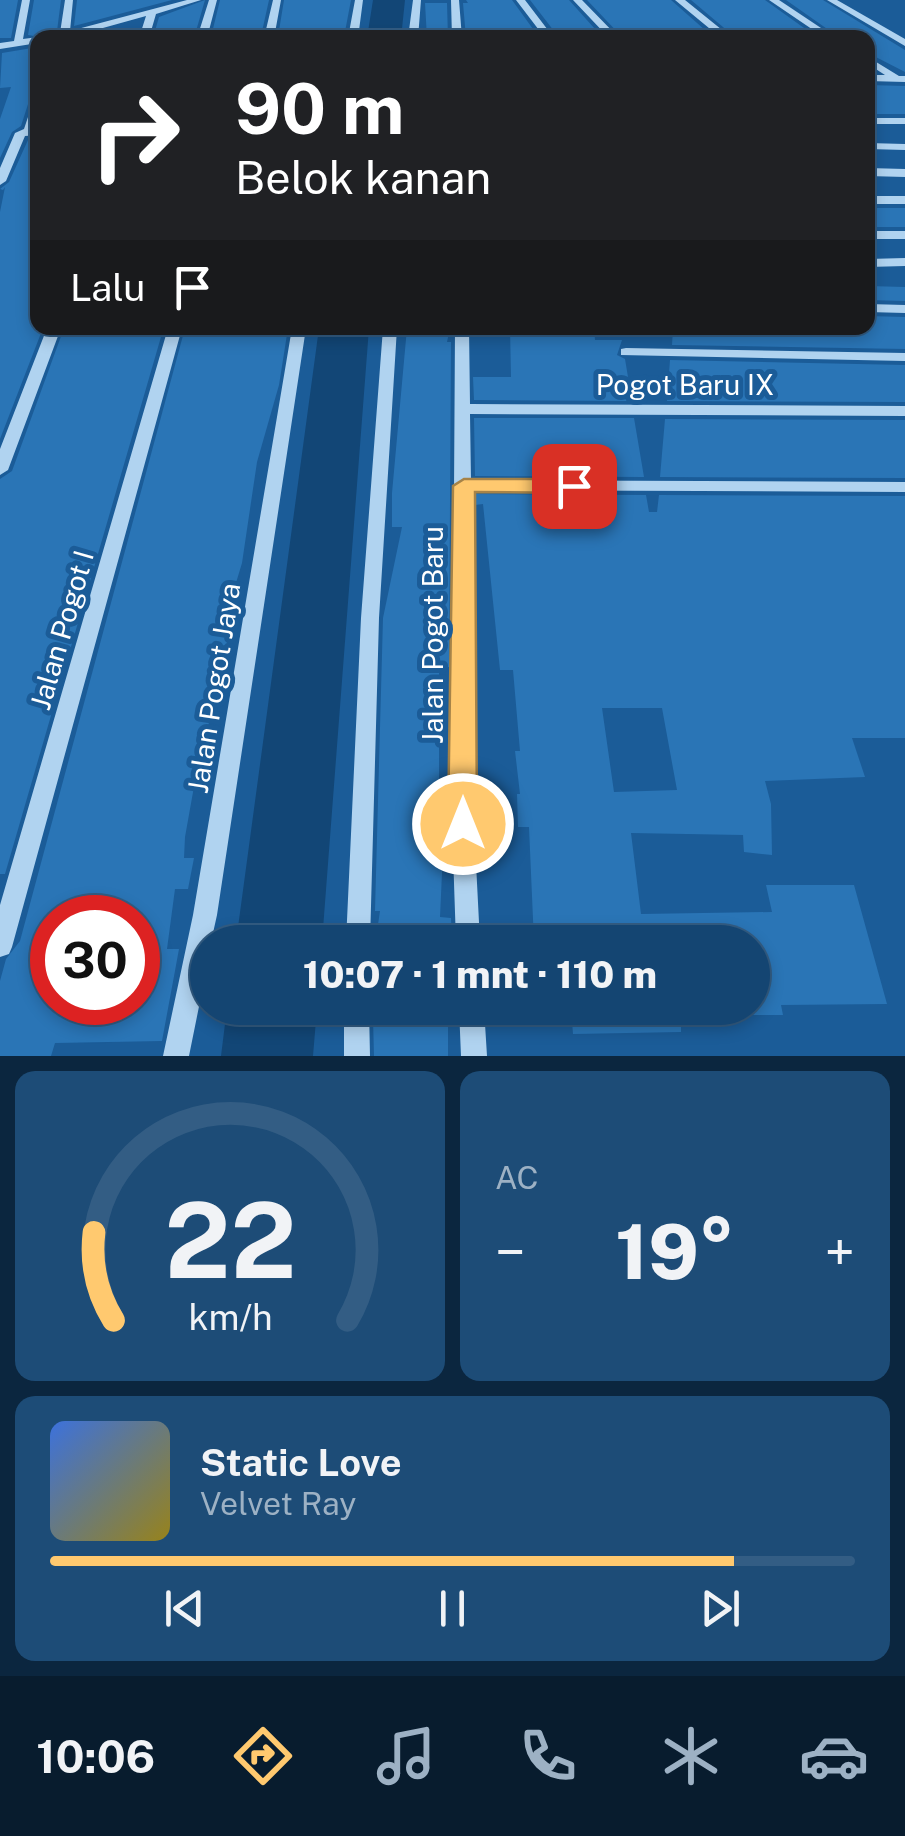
<!DOCTYPE html>
<html lang="id">
<head>
<meta charset="utf-8">
<style>
	:root { --surface:#144572; --page:#1d4c77; --text:#f1f3f6; --muted:#9db1c4; --line:#335d84; --accent:#ffc96f }
	body { margin:0; font-family:"Public Sans",sans-serif; background:var(--page); color:var(--text); height:100vh; display:flex; flex-direction:column; font-size:38px; white-space:nowrap }
	* { box-sizing:border-box; margin:0 }
	p { font-size:32px; color:var(--muted) }
	.icon { flex:none; width:55px; height:55px; fill:none; stroke:currentColor; stroke-width:2; stroke-linecap:round; stroke-linejoin:round }
	.map { position:relative; height:1056px; overflow:hidden }
	.details { display:flex; flex-direction:column; gap:15px; padding:15px; background:#0b263f; flex:1 }
	.details>* { flex:none }
	.hud { position:absolute; left:30px; top:30px; width:845px; height:305px; border-radius:20px; box-shadow:0 5px 15px #0003,0 0 0 2px var(--line); background:#202124; color:#fff; overflow:hidden }
	.speed { position:absolute; left:30px; top:895px; display:flex; gap:20px; font-size:50px; font-weight:700; text-align:center }
	.speed>* { display:grid; place-content:center; width:130px; height:130px; border-radius:50%; background:var(--surface); box-shadow:0 5px 15px #0003,0 0 0 2px var(--line); line-height:1 }
	.speed .limit { border:15px solid #d22; background:#fff; color:#111 }
	.pin { position:absolute; display:grid; place-items:center; width:85px; height:85px; color:#fff; margin:-42px; border-radius:20px; box-shadow:0 5px 15px #0006 }
	.me { position:absolute; width:110px; margin:-55px; rotate:0deg; stroke-linejoin:round; filter:drop-shadow(0 0 8px #0008) }
	.turn { display:flex; align-items:center; gap:35px; height:210px; padding:0 40px; font-size:45px }
	.turn .icon { width:130px; height:130px; stroke-width:2.5 }
	.turn b { display:block; font-size:70px; line-height:85px }
	.then { display:flex; align-items:center; height:95px; padding:0 40px; background:#0003; gap:20px; font-size:38px }
	.big { font-size:75px; font-weight:800; line-height:1.1 }
	.details .card { flex:1; display:flex; flex-direction:column; justify-content:center; gap:15px; min-width:0; padding:0 35px; border-radius:20px; background:var(--page) }
	.details .dial { align-items:center; gap:0 }
	.dial svg { height:260px; overflow:visible; fill:none; stroke:var(--line); stroke-width:7; stroke-linecap:round; text-anchor:middle }
	.dial text { fill:var(--text); stroke:none }
	.song { display:flex; align-items:center; gap:30px }
	.cover { width:120px; height:120px; border-radius:15px; background:linear-gradient(135deg,hsl(220 70% 55%),hsl(50 70% 35%)) }
	.played { height:10px; border-radius:5px; background:linear-gradient(90deg,var(--accent) 85%,var(--line) 85%) }
	.keys { display:flex; justify-content:space-around; direction:ltr }
	.heat { display:flex; justify-content:space-between; align-items:center; font-size:55px; direction:ltr }
	.details .tiles { flex:1; display:grid; gap:15px; grid-template-columns:1fr 1fr }
	.card:last-child { grid-column:span 2 }
	.trip { position:absolute; left:190px; top:925px; width:580px; height:100px; border-radius:50px; background:var(--surface); box-shadow:0 5px 15px #0003,0 0 0 2px var(--line); font-weight:800; line-height:100px; text-align:center }
	.tabs { display:flex; height:160px; justify-content:space-around; align-items:center; background:#081c2e; color:var(--muted) }
	.tabs .icon { width:70px; height:70px }
	.tabs .current { color:var(--accent) }
	.tabs b { font-size:45px; color:var(--text) }
	.map>svg:first-child { display:block }
	.lines { fill:none; stroke-linecap:round; stroke-linejoin:round }
	.river { fill:#124676; fill-rule:evenodd }
	.building { fill:#2a75b6; fill-rule:evenodd }
	.minor { fill:#b0d3f0; fill-rule:evenodd }
	.route { fill:#ffc96f; stroke:#a68348; stroke-width:2.5 }
	.labels { text-anchor:middle; stroke-width:10; stroke-linejoin:round; paint-order:stroke }
	.street-label { font-size:28px; fill:#fff; stroke:#1b5c98 }
</style>
</head>
<body>
<div class="map">
<svg width="905" height="1056" viewBox="0 0 905 1056">
	<rect width="100%" height="100%" fill="#1b5c98"/>
	<g class="lines">
		<path class="river" d="M373,0H405L401,38H367Z
			M319,328H369L322,942H236Z
			M227,1008H317L313,1056H221Z"/>
	</g>
	<path class="building" d="M0,0H18L11,38H0Z
		M34,0H61L57,31L46,38L28,35Z
		M77,0H172L74,26Z
		M205,0L194,38H153L159,17Z
		M220,0H269L261,36L211,37Z
		M284,0H351L344,37H278Z
		M466,0H512L533,29L494,32L496,38H466L463,3H468Z
		M530,0H569L603,38H572V30L554,31Z
		M587,0H671L714,38H623Z
		M691,0H765L818,38H736Z
		M786,0H823L905,50V72L868,53V38H840Z
		M425,3H447L448,38H427Z
		M38,47V96L29,101L21,126L12,132L0,158V119L11,87L0,88L2,53Z
		M868,85L905,86V114H868Z
		M38,139L34,221H38V328H43L0,439V212L5,187L3,190L0,189L9,182L28,140Z
		M868,208H905V227H868Z
		M868,286L905,287V301L868,300Z
		M868,316L905,317V349L672,345L673,328H868Z
		M64,328L163,330L5,874H0V479L12,471Z
		M185,328H288L279,385L257,462L242,563L226,616H233L215,701L208,726L205,725L185,837L184,858H194L188,889H175L167,949H179L162,1041L55,1043L51,1056H0V981L6,959L20,941ZM52,918H138V1002H52Z
		M407,328H450L447,342H451L449,667H439V829H444L440,917L451,918L452,942L376,938L380,911H375L383,618L402,527H392V493Z
		M510,328H594L595,340H622L617,355L625,359L632,401L474,400L473,377H511Z
		M670,360L905,365V402L667,401Z
		M474,418H634L644,477L475,476Z
		M665,419L905,420V478L660,477Z
		M475,494L646,495L649,512H657L659,495L905,496V738H852L865,777L765,781L771,804L772,855L744,852L743,835L631,833L641,914L772,912L766,885H854L887,1004L781,1005L783,1015H752V942H534L529,827H518L517,794H520L515,751H520L513,670H500L483,504L475,505ZM602,708H662L677,790L614,792Z
		M381,1008H448V1056H374L373,1018H381Z
		M571,1008H681V1032L573,1034Z"/>
	<g class="lines">
		<path class="minor" d="M22,0H30L23,39L38,37L40,38L38,43L0,49V43L14,41Z
			M65,0H73L70,31L187,0H201L156,14L149,38H139L146,16L67,38H50L60,33Z
			M209,0H217L207,38H197Z
			M273,0H281L274,38H264Z
			M355,0H363L358,38H348Z
			M413,0H421L418,38H408Z
			M451,0H459L462,38H452Z
			M516,0H525L554,38H545Z
			M573,0H582L619,38H609Z
			M675,0H685L732,38H721Z
			M769,0H779L836,38H825Z
			M827,0H837L905,39V46Z
			M868,57L899,76H905V82L868,81V75H885L868,64Z
			M38,99V135L25,136L6,181L0,185V168L15,133L24,129L33,102Z
			M868,118H905V124H868Z
			M868,143L905,144V150L868,149Z
			M868,168L905,169V177L868,176Z
			M868,196H905V204H868Z
			M868,231H905V239H868Z
			M905,258V266L868,267V259Z
			M868,304L905,305V313L868,312Z
			M47,328H61L8,470L0,475V449Z
			M168,328H182L12,947L9,954L0,957V905Z
			M292,328H306L217,915L211,942H208V962L189,1056H163L193,915Z
			M383,328H397L379,618L370,942H346L361,618Z
			M455,328H469L470,404L905,406V416L470,414L471,480L905,482V492L471,490L474,824L480,942H456L452,824Z
			M626,348L905,353V361L621,355V349Z
			M344,1008H369L370,1056H344Z
			M459,1008H484L487,1056H461Z"/>
	</g>
	<path class="route" d="M464,479H574L585,486L574,493L475,492L477,824L473,832L463,836L453,832L448,824L453,486Z"/>
	<g class="labels">
		<g class="street-label">
			<text x="685" y="395">Pogot Baru IX</text>
			<text transform="translate(62 630) rotate(-74)" y="10">Jalan Pogot I</text>
			<text transform="translate(433 635) rotate(-90)" y="10">Jalan Pogot Baru</text>
			<text transform="translate(214 688) rotate(-81)" y="10">Jalan Pogot Jaya</text>
		</g>
	</g>
</svg>
<div class="speed"><div class="limit">30</div></div>
<div class="pin" style="left:574px;top:486px;background:#d93025"><svg class="icon" aria-label="arrive" viewBox="0 0 24 24"><path d="M6 21V4h12l-3 4 3 4H6"/></svg></div>
<svg class="me" style="left:463px;top:824px" viewBox="-20 -20 40 40"><circle r="17" fill="#ffc96f" stroke="#fff" stroke-width="3"/><path d="M0-11L8 9 0 5-8 9z" fill="#fff"/></svg>
<div class="trip">10:07 · 1 mnt · 110 m</div>
<div class="hud">
<div class="turn"><svg class="icon" aria-label="right" viewBox="0 0 24 24"><path d="M7 20v-9h11M14 6l5 5-5 5"/></svg><div><b>90 m</b>Belok kanan</div></div>
<div class="then">Lalu<svg class="icon" aria-label="arrive" viewBox="0 0 24 24"><path d="M6 21V4h12l-3 4 3 4H6"/></svg></div>
</div>
</div>
<section class="details">
<div class="tiles">
<div class="card dial"><svg viewBox="0 0 100 80">
<path d="M14 69A42 42 0 1 1 86 69"/>
<path d="M14 69A42 42 0 0 1 8 42" stroke="#ffc96f"/>
<text x="50" y="56" font-size="32" font-weight="700">22</text>
<text x="50" y="72" font-size="11">km/h</text>
</svg></div>
<div class="card"><p>AC</p>
<div class="heat"><a>−</a><b class="big">19°</b><a>+</a></div>
</div>
<div class="card">
<div class="song"><i class="cover"></i><div><b>Static Love</b><p>Velvet Ray</p></div></div>
<div class="played"></div>
<div class="keys"><svg class="icon" aria-label="previous" viewBox="0 0 24 24"><path d="M18 5L8 12l10 7zM5 5v14"/></svg><svg class="icon" aria-label="pause" viewBox="0 0 24 24"><path d="M8 5v14M16 5v14"/></svg><svg class="icon" aria-label="next" viewBox="0 0 24 24"><path d="M6 5l10 7-10 7zM19 5v14"/></svg></div>
</div>
</div>
</section>
<nav class="tabs">
<b>10:06</b>
<svg class="icon current" aria-label="directions" viewBox="0 0 24 24"><path d="M12 3l9 9-9 9-9-9zM9 14v-3h6M13 9l2 2-2 2"/></svg>
<svg class="icon" aria-label="music" viewBox="0 0 24 24"><path d="M9 18V5l10-2v13"/><circle cx="6" cy="18" r="3"/><circle cx="16" cy="16" r="3"/></svg>
<svg class="icon" aria-label="phone" viewBox="0 0 24 24"><path d="M5 4h4l2 5-3 2q2 4 5 5l2-3 5 2v4C11 20 4 13 5 4z"/></svg>
<svg class="icon" aria-label="climate" viewBox="0 0 24 24"><path d="M12 3v18M4 7l16 10M4 17L20 7"/></svg>
<svg class="icon" aria-label="car" viewBox="0 0 24 24"><path d="M5 17H2v-5l4-1 3-4h7l3 4 3 1v5h-3M9 17h6M6 11h13"/><circle cx="7" cy="17" r="2"/><circle cx="17" cy="17" r="2"/></svg>
</nav>
</body>
</html>
